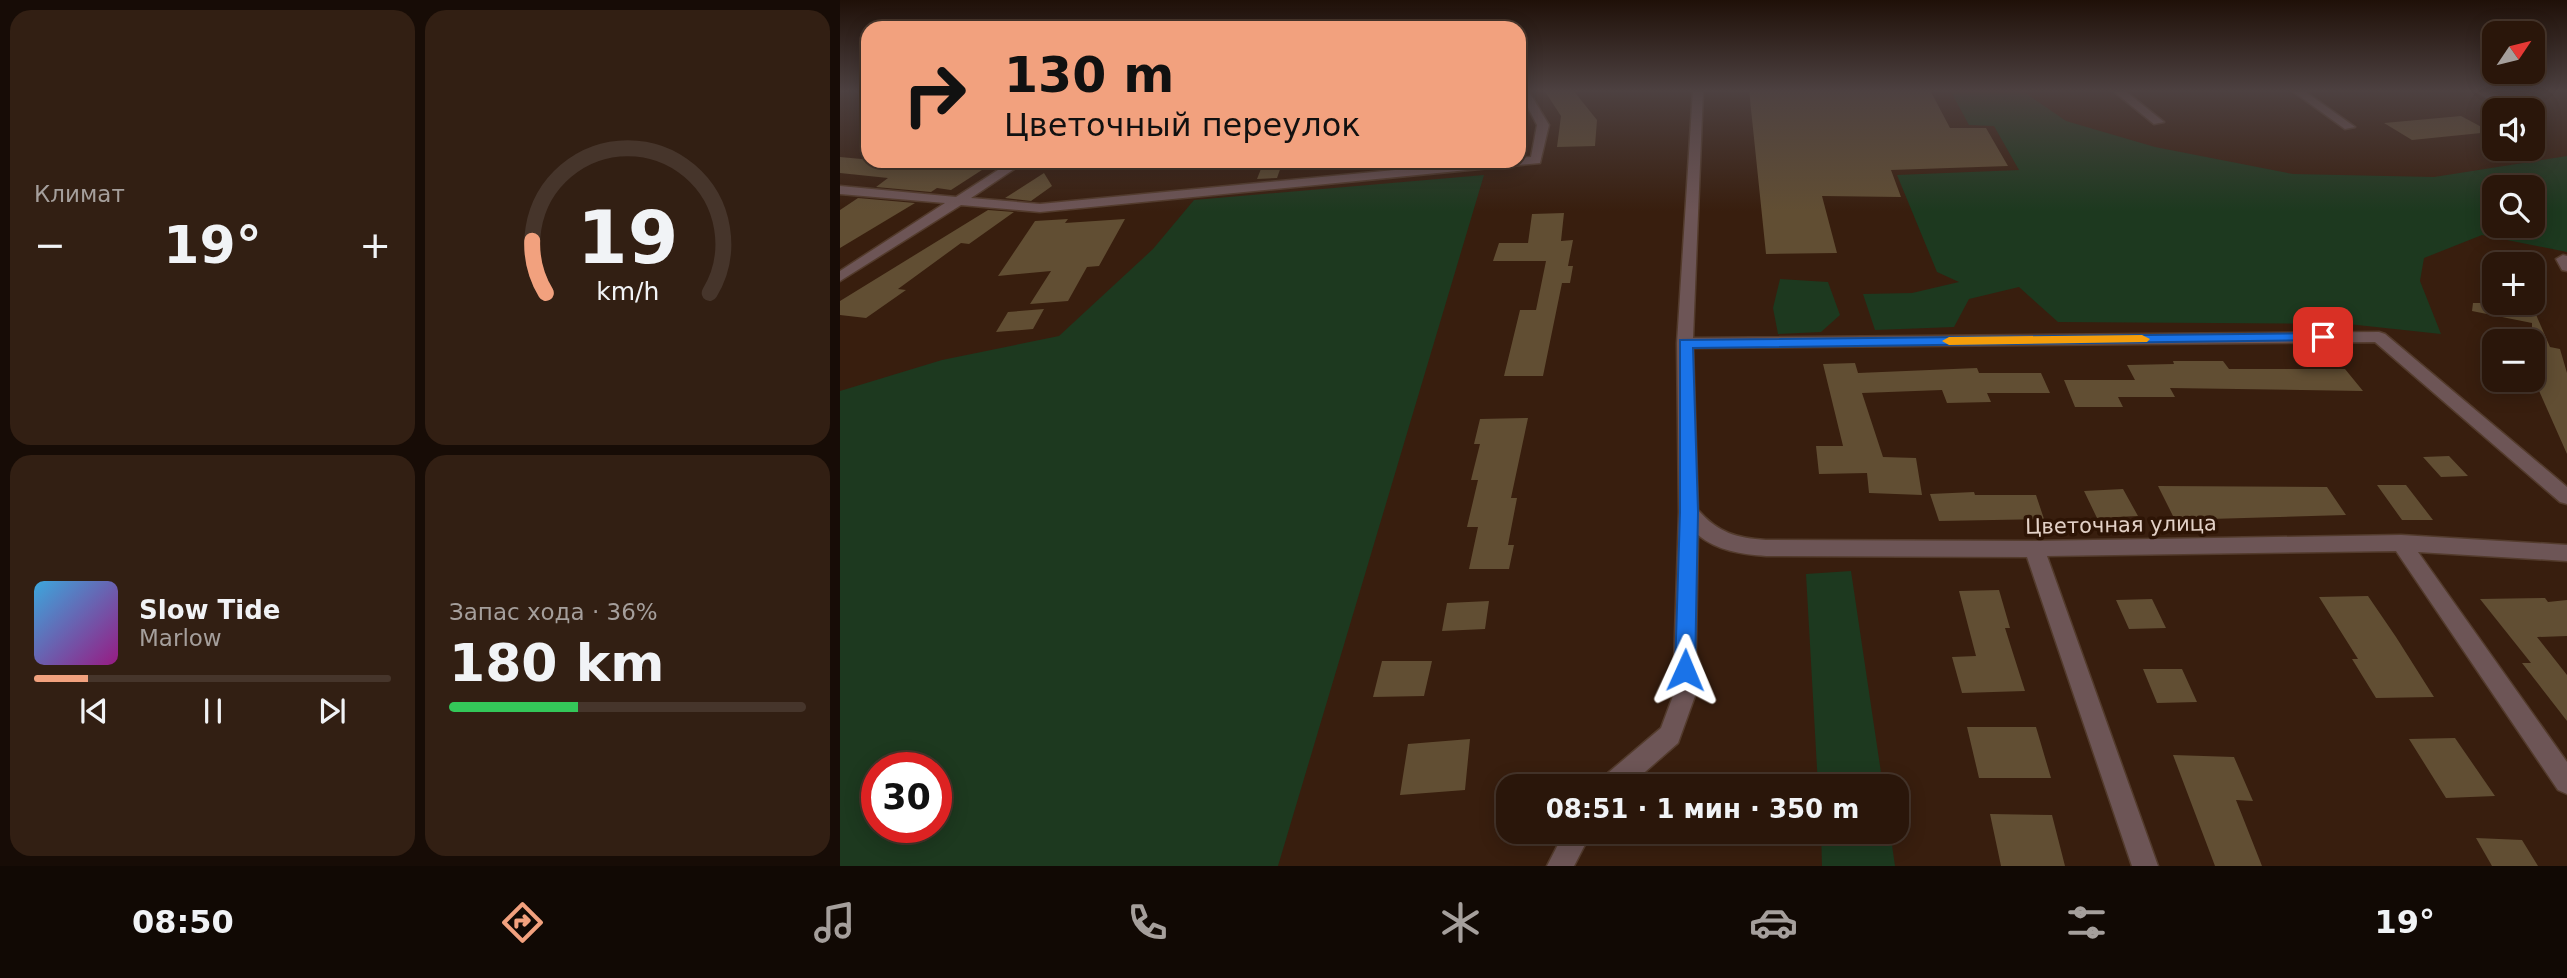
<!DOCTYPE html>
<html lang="ru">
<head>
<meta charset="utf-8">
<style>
	:root { --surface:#2a160a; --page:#321f13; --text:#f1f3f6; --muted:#a59f9c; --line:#46352b; --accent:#f2a17e }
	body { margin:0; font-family:"DejaVu Sans",sans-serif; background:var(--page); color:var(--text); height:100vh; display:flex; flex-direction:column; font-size:26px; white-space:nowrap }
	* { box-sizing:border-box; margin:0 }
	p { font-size:23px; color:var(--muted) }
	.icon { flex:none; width:38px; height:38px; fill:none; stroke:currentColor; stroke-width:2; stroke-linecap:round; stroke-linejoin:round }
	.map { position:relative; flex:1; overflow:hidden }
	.sheet { display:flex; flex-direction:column; gap:10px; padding:10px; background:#170c06; width:840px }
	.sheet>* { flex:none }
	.top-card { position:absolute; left:21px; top:21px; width:665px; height:147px; border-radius:21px; box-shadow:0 4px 18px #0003,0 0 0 2px var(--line); background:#f2a17e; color:#111; overflow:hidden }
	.needle { width:46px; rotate:55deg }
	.controls { position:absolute; left:1642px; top:21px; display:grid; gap:14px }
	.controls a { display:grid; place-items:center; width:63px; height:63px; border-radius:14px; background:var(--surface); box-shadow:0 4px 18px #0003,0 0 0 2px var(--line); font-size:35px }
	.speed { position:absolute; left:21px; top:752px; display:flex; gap:14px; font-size:35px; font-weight:700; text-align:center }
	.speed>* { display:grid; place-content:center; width:91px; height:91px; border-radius:50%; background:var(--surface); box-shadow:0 4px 18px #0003,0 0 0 2px var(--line); line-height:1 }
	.speed .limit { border:10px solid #d22; background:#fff; color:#111 }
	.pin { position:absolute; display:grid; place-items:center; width:60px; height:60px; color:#fff; margin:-30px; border-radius:14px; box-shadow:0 4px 10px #0006 }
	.me { position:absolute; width:77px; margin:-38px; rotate:1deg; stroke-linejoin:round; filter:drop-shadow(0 0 5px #0008) }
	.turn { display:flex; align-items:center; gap:24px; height:147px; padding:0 28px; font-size:32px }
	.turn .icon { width:91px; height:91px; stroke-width:2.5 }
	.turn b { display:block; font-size:49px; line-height:60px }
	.big { font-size:52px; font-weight:700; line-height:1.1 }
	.sheet .widget { flex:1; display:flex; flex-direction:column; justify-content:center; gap:10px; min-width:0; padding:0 24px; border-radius:21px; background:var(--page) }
	.sheet .dial { align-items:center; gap:0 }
	.dial svg { height:182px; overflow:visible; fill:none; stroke:var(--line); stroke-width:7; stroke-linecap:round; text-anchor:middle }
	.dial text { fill:var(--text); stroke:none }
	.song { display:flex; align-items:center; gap:21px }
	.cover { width:84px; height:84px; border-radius:10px; background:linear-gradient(135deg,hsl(200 70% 55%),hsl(310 70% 35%)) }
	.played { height:7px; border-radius:4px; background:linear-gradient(90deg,var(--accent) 15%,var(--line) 15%) }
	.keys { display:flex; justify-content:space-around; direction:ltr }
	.heat { display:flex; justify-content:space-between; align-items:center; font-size:38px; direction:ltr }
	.charge { height:10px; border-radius:5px; background:linear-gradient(90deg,#34c759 36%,var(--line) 0) }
	.sheet .tiles { flex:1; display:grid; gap:10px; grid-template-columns:repeat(2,1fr) }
	.trip { position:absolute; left:656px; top:774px; width:413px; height:70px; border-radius:21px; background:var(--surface); box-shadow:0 4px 18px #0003,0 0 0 2px var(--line); font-weight:700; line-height:70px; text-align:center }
	.tabs { display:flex; height:112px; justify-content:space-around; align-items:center; background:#110904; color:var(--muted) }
	.tabs .icon { width:49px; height:49px }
	.tabs .on { color:var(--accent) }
	.tabs b { font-size:32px; color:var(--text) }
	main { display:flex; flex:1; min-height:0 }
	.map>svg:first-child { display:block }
	.green { fill:#1d391f; fill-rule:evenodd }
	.building { fill:#614e33 }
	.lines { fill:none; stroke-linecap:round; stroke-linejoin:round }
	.minor-casing { stroke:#533b2c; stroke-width:3 }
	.minor { fill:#6d5556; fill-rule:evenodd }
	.route { fill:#1a73e8; stroke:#114b97; stroke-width:2 }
	.slow { fill:#f59e0b }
	.labels { text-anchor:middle; stroke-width:7; stroke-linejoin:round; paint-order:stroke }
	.street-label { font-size:21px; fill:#e3d1c7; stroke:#2d1405 }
</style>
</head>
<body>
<main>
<section class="sheet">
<div class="tiles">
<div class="widget"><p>Климат</p>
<div class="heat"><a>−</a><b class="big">19°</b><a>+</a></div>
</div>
<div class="widget dial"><svg viewBox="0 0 100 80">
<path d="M14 69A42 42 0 1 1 86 69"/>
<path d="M14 69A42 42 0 0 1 8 46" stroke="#f2a17e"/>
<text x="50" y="56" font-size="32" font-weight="700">19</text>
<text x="50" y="72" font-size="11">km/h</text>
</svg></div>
<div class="widget">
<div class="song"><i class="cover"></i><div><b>Slow Tide</b><p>Marlow</p></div></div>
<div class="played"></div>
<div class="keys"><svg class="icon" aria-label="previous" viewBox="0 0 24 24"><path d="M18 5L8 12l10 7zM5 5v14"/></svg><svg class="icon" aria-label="pause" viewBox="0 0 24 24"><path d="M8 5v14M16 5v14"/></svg><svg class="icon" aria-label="next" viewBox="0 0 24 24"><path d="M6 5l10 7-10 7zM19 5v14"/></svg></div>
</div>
<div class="widget"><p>Запас хода · 36%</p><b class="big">180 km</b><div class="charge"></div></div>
</div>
</section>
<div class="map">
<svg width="1727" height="866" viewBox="0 0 1727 866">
	<rect width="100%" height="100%" fill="#381e0e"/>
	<path class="green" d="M1110,90H1181L1226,121L1315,147L1453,174L1594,177L1727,156V252L1642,235L1584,258L1580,281L1601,334L1508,324L1218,322L1179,287L1129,299L1114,327L1035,330L1023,294L1072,293L1119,282L1097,272L1057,175L1179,170L1154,126L1129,125ZM1654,187H1692V226H1654Z
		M644,175L438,866H0V391L102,360L219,336L313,249L354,200ZM37,768H96V828H37Z
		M940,279L988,282L1000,315L981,332L938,334L933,308Z
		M1011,571L1043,786H978L966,574Z
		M981,831H1050L1055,866H982Z"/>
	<path class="building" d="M704,90H733L757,120L755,146L717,147L721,116Z
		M909,90H1090L1110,128H1146L1168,166L1051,170L1061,197L982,196L997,253L926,254Z
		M1621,116L1651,132L1572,140L1544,123Z
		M0,157L76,164L87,161L145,168L111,190L97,188L91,192L36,187L48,178L0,173Z
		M424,161H443L437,178L417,179Z
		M204,173L212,186L191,201L165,198Z
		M18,198L75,203L0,248V210Z
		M148,210L174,212L129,244L121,243L58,289L66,290L26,318L0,315V301Z
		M724,213L721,241L733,240L728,266H733L730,283H722L703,376H664L680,310H696L706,261H653L659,243H688L692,214Z
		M228,219L225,223L285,219L259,266L247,267L228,301L190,304L211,271L158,276L195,221Z
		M1633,303H1691L1710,347L1720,349L1727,373V454L1692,375V323L1632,311Z
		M204,309L193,329L156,332L168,312Z
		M1333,361H1383L1389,369H1505L1523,391L1330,388L1335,397H1278L1283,407H1235L1224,380H1295L1287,365L1334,364Z
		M1015,363L1018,373L1137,368L1139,373H1201L1210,393H1147L1151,402L1107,403L1102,390L1022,393L1043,457L1076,458L1082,495L1029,493L1027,473L979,474L976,446H1003L983,364Z
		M688,418L671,498H677L668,545H674L669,569H629L638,527H627L638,480H631L640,444H634L640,419Z
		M1609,456L1628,476L1601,477L1583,457Z
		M1537,485H1566L1593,520H1562Z
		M1318,486L1487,487L1506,515L1335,520Z
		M1283,489L1298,516L1257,518L1244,491Z
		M1134,492L1135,495H1196L1204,519L1099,521L1090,494Z
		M1159,590L1170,628H1165L1185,691L1122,693L1112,657L1136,656L1119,591Z
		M1528,596L1556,637L1594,697L1536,698L1512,659H1518L1479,597Z
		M1705,598L1708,602L1727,600V636L1697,637L1727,675V721L1682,663H1691L1640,599Z
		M1312,599L1326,628L1289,629L1276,600Z
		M649,601L645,629L602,631L607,603Z
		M542,661H592L584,696L533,697Z
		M1303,669H1342L1357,702L1317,703Z
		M1127,727H1196L1211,778H1139Z
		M1615,738L1655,796L1606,798L1569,739Z
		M630,739L625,790L560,795L568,744Z
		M1333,755L1394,757L1413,801L1396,800L1422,866H1375Z
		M1150,814L1212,815L1225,866H1161Z
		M1636,838L1682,840L1698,866H1652Z"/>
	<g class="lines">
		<g class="minor-casing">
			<path id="minor" d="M17,90H28V94L18,92Z
				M679,90H688L709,125L700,163L200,212L121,205L0,281V271L105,203L0,194V186L116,197L172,161H186L131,198L200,204L648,161H679V158L691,157L697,125Z
				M853,90H863L853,338L1539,332L1545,334L1727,487V504L1720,502L1535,342L853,348L858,510C878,533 897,538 926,540L1194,541L1561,535L1727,545V561L1578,552L1727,762V794L1718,790L1556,551L1207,556L1318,866H1292L1187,557L926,556C901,554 878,551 858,535L855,696L838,743L789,786H759L762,778L821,728L833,696L839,512L837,343Z
				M1272,90H1284L1324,122L1314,124Z
				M1451,90H1463L1515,127L1505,129Z
				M1634,90H1647L1683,110H1669Z
				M1692,115L1705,121V125L1692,123Z
				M1723,255L1727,256V271L1722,270L1716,259Z
				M725,831H752L734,866H707Z"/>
		</g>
		<use href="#minor" class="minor"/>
	</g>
	<linearGradient id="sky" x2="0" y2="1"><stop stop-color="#1f1008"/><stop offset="0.43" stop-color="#4d4141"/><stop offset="1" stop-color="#4d4141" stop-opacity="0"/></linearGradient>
	<rect width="1727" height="211" fill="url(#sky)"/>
	<path class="route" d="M1483,333L1490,337L1488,340L853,348L858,512L855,670L852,676L845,679L838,676L835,670L840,512V340Z"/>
	<path class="slow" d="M1302,335L1310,339L1307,342L1109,345L1102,341L1109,337Z"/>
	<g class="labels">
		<g class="street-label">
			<text transform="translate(1281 525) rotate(-1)" y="7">Цветочная улица</text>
		</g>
	</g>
</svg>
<div class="controls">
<a><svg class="needle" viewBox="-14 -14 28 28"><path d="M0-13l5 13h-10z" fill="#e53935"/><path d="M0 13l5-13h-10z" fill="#a59f9c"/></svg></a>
<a><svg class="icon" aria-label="sound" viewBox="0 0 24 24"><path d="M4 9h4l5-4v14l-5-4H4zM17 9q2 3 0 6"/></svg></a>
<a><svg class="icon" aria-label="search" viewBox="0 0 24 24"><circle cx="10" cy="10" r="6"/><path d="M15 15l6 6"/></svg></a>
<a>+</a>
<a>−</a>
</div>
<div class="speed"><div class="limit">30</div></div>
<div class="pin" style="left:1483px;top:337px;background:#d93025"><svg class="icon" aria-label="arrive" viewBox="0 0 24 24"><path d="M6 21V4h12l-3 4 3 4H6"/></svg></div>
<svg class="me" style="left:845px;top:670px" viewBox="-20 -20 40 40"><path d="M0-17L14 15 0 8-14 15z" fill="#1a73e8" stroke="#fff" stroke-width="4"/></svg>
<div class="trip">08:51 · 1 мин · 350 m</div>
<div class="top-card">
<div class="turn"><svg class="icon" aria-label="right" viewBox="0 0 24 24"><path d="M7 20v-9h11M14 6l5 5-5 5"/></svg><div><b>130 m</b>Цветочный переулок</div></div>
</div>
</div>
</main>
<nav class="tabs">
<b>08:50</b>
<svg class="icon on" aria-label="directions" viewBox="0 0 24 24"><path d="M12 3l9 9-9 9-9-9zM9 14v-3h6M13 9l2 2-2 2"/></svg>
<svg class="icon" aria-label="music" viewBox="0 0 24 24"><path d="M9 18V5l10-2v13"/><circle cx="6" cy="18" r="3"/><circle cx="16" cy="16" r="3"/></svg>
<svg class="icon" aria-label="phone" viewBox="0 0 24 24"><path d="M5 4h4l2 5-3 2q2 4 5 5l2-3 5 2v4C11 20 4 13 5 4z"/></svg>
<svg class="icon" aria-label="climate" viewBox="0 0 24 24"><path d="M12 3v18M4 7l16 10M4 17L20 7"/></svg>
<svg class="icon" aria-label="car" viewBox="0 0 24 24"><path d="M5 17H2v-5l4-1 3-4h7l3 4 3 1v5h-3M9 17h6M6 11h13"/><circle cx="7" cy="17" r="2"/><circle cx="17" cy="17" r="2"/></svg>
<svg class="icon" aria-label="filters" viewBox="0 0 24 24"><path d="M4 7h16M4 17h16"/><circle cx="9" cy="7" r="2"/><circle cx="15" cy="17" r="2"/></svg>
<b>19°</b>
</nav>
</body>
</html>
